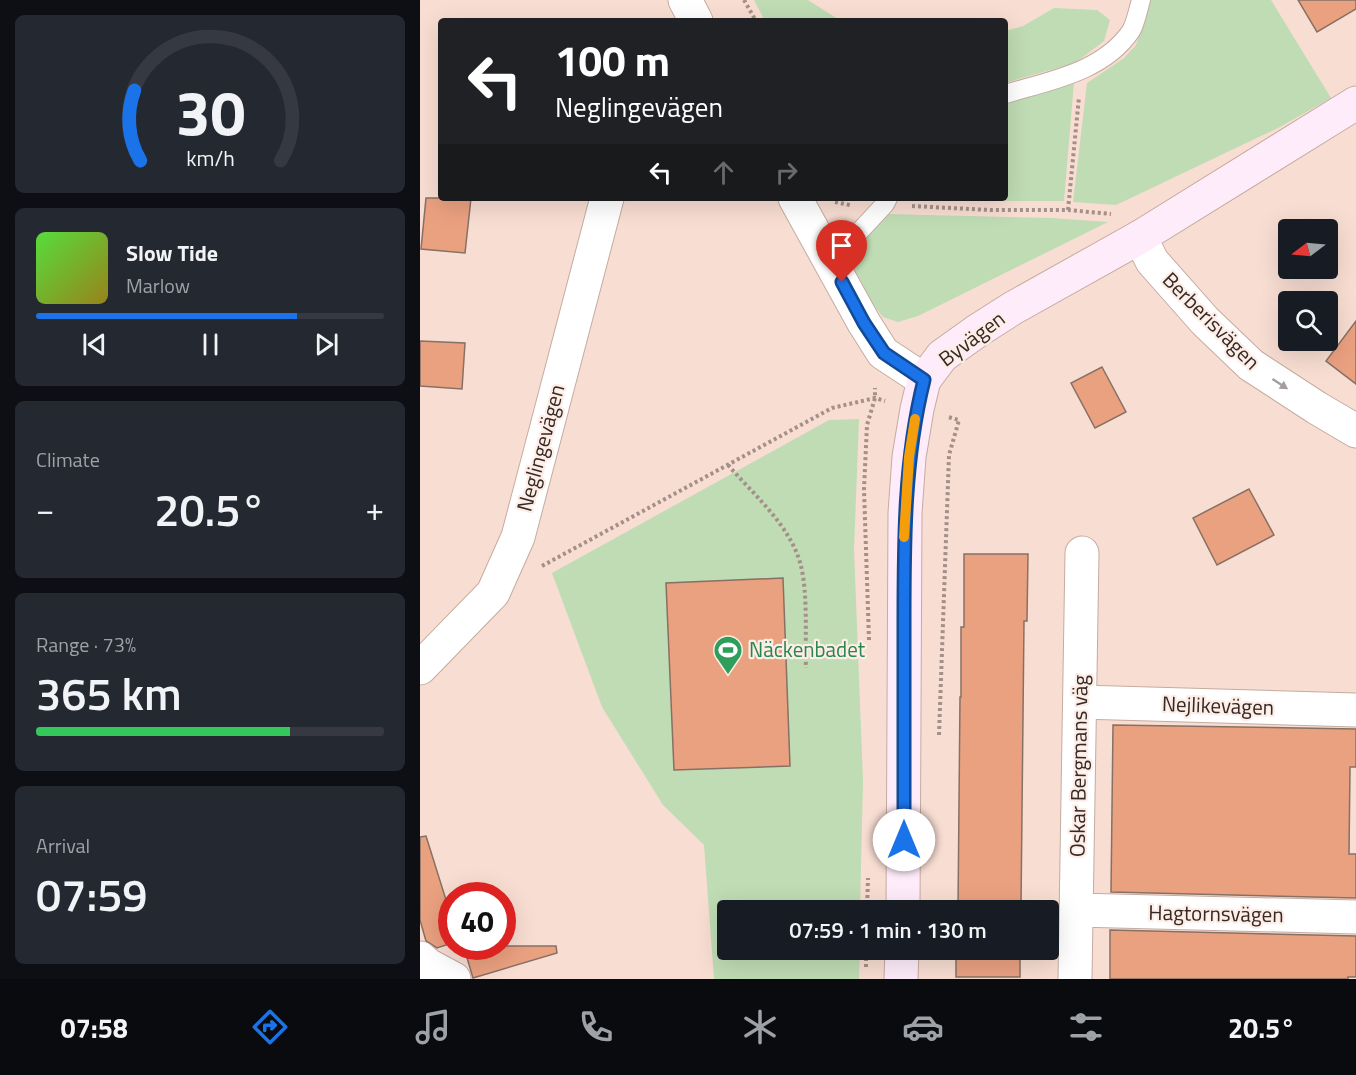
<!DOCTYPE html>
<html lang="en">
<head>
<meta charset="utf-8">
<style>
	:root { --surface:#171b24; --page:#242831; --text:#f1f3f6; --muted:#9ea1a6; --line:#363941; --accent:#1a73e8 }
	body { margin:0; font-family:"Titillium Web",sans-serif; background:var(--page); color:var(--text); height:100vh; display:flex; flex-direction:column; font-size:22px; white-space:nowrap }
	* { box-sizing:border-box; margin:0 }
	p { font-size:20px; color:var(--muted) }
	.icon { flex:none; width:33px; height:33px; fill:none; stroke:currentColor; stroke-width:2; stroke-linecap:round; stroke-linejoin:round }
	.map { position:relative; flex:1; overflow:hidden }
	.details { display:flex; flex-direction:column; gap:15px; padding:15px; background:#0d0f14; width:420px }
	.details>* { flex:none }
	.hud { position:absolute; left:18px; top:18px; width:570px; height:183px; border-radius:6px; box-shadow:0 6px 24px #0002; background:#202124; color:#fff; overflow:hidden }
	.needle { width:39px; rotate:254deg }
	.tools { position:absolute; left:858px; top:219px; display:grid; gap:12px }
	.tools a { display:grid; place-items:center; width:60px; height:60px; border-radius:6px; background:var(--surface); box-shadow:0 6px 24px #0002; font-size:30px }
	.speed { position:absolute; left:18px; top:882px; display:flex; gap:12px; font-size:30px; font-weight:700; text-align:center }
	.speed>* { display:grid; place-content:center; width:78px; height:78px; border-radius:50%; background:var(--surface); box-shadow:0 6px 24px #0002; line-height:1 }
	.speed .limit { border:9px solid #d22; background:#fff; color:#111 }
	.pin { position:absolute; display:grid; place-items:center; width:51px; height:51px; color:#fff; margin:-62px -26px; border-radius:50% 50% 50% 0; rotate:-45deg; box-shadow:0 0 6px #0007 }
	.pin .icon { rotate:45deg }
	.me { position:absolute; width:66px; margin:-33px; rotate:0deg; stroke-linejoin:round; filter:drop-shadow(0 0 4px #0008) }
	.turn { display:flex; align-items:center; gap:21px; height:126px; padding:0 18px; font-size:27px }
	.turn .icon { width:78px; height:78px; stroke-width:2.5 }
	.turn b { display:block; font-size:42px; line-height:51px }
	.lanes { display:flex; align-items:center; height:57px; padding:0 18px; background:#0003; justify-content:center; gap:30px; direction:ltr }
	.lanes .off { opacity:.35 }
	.big { font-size:45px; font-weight:600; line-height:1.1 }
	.details .card { flex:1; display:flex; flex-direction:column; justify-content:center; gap:9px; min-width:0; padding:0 21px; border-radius:9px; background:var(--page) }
	.details .dial { align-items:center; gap:0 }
	.dial svg { height:156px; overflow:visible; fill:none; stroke:var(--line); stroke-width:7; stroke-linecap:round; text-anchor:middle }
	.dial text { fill:var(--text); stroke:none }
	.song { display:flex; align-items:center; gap:18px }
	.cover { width:72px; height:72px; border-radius:9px; background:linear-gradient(135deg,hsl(110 70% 55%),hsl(50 70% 35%)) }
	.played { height:6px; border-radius:3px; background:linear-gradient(90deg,var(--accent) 75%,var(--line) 75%) }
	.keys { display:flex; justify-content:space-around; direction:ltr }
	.heat { display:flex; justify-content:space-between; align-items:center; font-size:33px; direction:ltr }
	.charge { height:9px; border-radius:4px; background:linear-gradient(90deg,#34c759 73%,var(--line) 0) }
	.trip { position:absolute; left:297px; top:900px; width:342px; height:60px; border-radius:6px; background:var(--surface); box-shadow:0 6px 24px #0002; font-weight:600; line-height:60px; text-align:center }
	.tab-bar { display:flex; height:96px; justify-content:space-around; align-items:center; background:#090b0e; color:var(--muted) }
	.tab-bar .icon { width:42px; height:42px }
	.tab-bar .on { color:var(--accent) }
	.tab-bar b { font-size:27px; color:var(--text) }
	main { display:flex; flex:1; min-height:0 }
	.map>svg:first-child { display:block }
	.green { fill:#bfdcb4 }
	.building { fill:#eaa180; stroke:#877065; stroke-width:1.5 }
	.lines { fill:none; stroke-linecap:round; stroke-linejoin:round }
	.lane-casing { stroke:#c5aba0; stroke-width:20 }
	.street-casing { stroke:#c5aba0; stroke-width:35 }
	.secondary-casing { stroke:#c5aba0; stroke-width:35 }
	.path { stroke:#a49088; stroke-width:4; stroke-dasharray:3 3; stroke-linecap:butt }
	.lane { stroke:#fff; stroke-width:18 }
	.street { stroke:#fff; stroke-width:33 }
	.secondary { stroke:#feecfb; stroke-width:33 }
	.oneway { fill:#a49f9d }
	.route-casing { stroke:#114b97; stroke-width:15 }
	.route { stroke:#1a73e8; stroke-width:10 }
	.slow { stroke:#f59e0b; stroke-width:10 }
	.labels { text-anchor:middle; stroke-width:4.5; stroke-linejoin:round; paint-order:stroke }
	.street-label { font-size:21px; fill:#342925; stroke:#fdede6 }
	.leisure-label { font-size:21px; fill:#27864d; stroke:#fdede6; text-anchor:start }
</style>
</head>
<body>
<main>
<section class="details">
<div class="card dial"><svg viewBox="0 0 100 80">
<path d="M14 69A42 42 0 1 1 86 69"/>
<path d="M14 69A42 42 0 0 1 11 33" stroke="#1a73e8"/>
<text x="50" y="56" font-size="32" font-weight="700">30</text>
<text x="50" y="72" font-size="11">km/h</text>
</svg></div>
<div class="card">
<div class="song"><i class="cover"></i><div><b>Slow Tide</b><p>Marlow</p></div></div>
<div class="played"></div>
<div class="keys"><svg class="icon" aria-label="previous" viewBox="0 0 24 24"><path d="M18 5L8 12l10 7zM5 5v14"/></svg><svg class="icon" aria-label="pause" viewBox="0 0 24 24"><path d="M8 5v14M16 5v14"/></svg><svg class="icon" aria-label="next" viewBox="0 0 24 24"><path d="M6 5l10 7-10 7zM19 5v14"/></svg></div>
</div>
<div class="card"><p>Climate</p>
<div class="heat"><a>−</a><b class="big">20.5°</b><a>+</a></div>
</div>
<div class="card"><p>Range · 73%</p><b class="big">365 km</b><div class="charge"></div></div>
<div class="card"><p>Arrival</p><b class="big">07:59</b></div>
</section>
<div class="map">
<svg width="936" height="979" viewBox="0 0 936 979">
	<rect width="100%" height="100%" fill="#f8ddd2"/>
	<path class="green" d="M334,0H388L421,21H345Z
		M730,0H851L911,98L860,127L696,205L653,202L667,83L704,58L716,45Z
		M634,8L677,10L690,20L684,41L655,63L585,83V31L603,26Z
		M654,82L644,201H583L538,198H585V102Z
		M467,214L631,218L688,222L498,316L478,322L463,317L436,283L434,271L438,250L449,233Z
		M439,419L434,550L443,780L440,910H308V950H440L439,979H294L284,845L243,805L182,707L132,573L409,420Z"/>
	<path class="building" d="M878,0H936V9L897,32Z
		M6,198H51L45,253L1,249Z
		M936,321V384L906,361Z
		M0,341L45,343L42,389L0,386Z
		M682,367L706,412L675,428L651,383Z
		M829,489L854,535L797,565L773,518Z
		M544,554H608L607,621H604L601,907H599V910H538L540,697H541V627H544Z
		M363,578L370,766L254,770L246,583Z
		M693,725L936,729V767H930L929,854H936V898L691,892Z
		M6,836L32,919V943L17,948L6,941L0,920V837Z
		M690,930L936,936V977H928V979H690Z
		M59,946H136L137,953L53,978L45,951Z
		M536,950H600V977H536Z"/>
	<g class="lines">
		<g class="lane-casing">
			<path id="lane" d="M585,94C629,81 683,72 711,31C716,22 718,10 721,0
				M411,262L465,204L468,198"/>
		</g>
		<g class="street-casing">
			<path id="street" d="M265,0L276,21
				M375,198L444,323L463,353L504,380
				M720,237L732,261L785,321L831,365L897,408L936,431
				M0,668L73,593L98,537L187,198
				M660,702L936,710
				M657,910L936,917
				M0,958L8,965L34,979
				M655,979L662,553"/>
		</g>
		<g class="secondary-casing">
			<path id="secondary" d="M483,910L485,513L489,457L497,409L504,380L522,356L557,331L593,308L720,237L936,103
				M481,979L482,950"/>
		</g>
		<path class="path" d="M324,0L336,21
			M415,202L430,205
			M492,206L570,210H648L691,214
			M648,210L659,97
			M308,465C334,495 371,526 381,566C388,595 385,637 386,668
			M122,566L412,408L455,398L465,401
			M449,640L444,489L447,425L455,398V388
			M519,735L529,455L539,420L528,417
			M447,910L448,878
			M446,967V950"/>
		<use href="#lane" class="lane"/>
		<use href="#street" class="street"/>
		<use href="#secondary" class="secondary"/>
	</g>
	<defs><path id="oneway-solid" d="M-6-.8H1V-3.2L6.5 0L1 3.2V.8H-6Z" transform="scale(1.5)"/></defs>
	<use class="oneway" href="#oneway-solid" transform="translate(860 384) rotate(33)"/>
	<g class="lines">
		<g class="route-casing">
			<path id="route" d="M422,282L444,323L464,353L504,380C484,460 484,540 484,621C484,694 484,767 484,840"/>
		</g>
		<use href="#route" class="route"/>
		<path class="slow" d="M484,537L489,457L495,419"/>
	</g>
	<defs>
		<g id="stadium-pin" transform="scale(1.5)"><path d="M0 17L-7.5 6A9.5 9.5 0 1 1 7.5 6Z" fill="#2e9e5b" stroke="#fdede6"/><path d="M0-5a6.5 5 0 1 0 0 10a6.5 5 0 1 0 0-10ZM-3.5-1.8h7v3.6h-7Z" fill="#fff"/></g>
	</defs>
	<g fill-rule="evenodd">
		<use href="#stadium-pin" x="308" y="650"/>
	</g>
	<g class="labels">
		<g class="street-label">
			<text transform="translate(791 321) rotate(45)" y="7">Berberisvägen</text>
			<text transform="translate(552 339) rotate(-37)" y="7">Byvägen</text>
			<text transform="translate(121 448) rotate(-75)" y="7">Neglingevägen</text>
			<text transform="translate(798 706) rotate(2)" y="7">Nejlikevägen</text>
			<text transform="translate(659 766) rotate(-89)" y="7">Oskar Bergmans väg</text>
			<text transform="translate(796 914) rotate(1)" y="7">Hagtornsvägen</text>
		</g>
		<g class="leisure-label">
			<text x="329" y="657">Näckenbadet</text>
		</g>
	</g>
</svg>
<div class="tools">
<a><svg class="needle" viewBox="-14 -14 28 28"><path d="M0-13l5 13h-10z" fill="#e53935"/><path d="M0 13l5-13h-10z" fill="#9ea1a6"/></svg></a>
<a><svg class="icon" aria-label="search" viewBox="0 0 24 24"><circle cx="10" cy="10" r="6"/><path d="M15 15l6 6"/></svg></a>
</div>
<div class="speed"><div class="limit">40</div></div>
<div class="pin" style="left:422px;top:282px;background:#d93025"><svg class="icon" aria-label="arrive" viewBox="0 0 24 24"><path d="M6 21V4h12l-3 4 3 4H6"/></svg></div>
<svg class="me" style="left:484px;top:840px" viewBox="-20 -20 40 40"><circle r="19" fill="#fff"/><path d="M0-13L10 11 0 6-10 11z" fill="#1a73e8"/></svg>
<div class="trip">07:59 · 1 min · 130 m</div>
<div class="hud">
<div class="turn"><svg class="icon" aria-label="left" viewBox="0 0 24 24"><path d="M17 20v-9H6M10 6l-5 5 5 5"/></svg><div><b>100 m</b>Neglingevägen</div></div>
<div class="lanes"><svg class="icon" aria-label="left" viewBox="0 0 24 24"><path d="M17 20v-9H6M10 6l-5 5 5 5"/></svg><svg class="icon off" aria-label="ahead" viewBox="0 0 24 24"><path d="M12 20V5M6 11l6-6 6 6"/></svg><svg class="icon off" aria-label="right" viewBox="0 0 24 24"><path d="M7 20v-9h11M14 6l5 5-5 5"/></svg></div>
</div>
</div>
</main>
<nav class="tab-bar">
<b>07:58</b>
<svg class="icon on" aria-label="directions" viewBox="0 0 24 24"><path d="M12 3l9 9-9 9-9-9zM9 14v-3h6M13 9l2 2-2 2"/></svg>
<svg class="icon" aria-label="music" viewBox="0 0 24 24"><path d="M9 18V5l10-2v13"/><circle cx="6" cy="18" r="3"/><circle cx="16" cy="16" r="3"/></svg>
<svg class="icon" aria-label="phone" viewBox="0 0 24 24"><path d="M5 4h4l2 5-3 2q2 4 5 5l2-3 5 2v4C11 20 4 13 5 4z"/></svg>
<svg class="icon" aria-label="climate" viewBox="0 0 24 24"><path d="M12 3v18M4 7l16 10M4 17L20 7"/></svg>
<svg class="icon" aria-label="car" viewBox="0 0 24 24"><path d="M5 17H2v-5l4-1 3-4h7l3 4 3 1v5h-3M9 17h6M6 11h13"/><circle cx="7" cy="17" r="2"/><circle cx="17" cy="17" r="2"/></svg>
<svg class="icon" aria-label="filters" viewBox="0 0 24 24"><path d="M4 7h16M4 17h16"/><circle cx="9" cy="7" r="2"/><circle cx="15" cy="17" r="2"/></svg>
<b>20.5°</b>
</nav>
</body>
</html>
